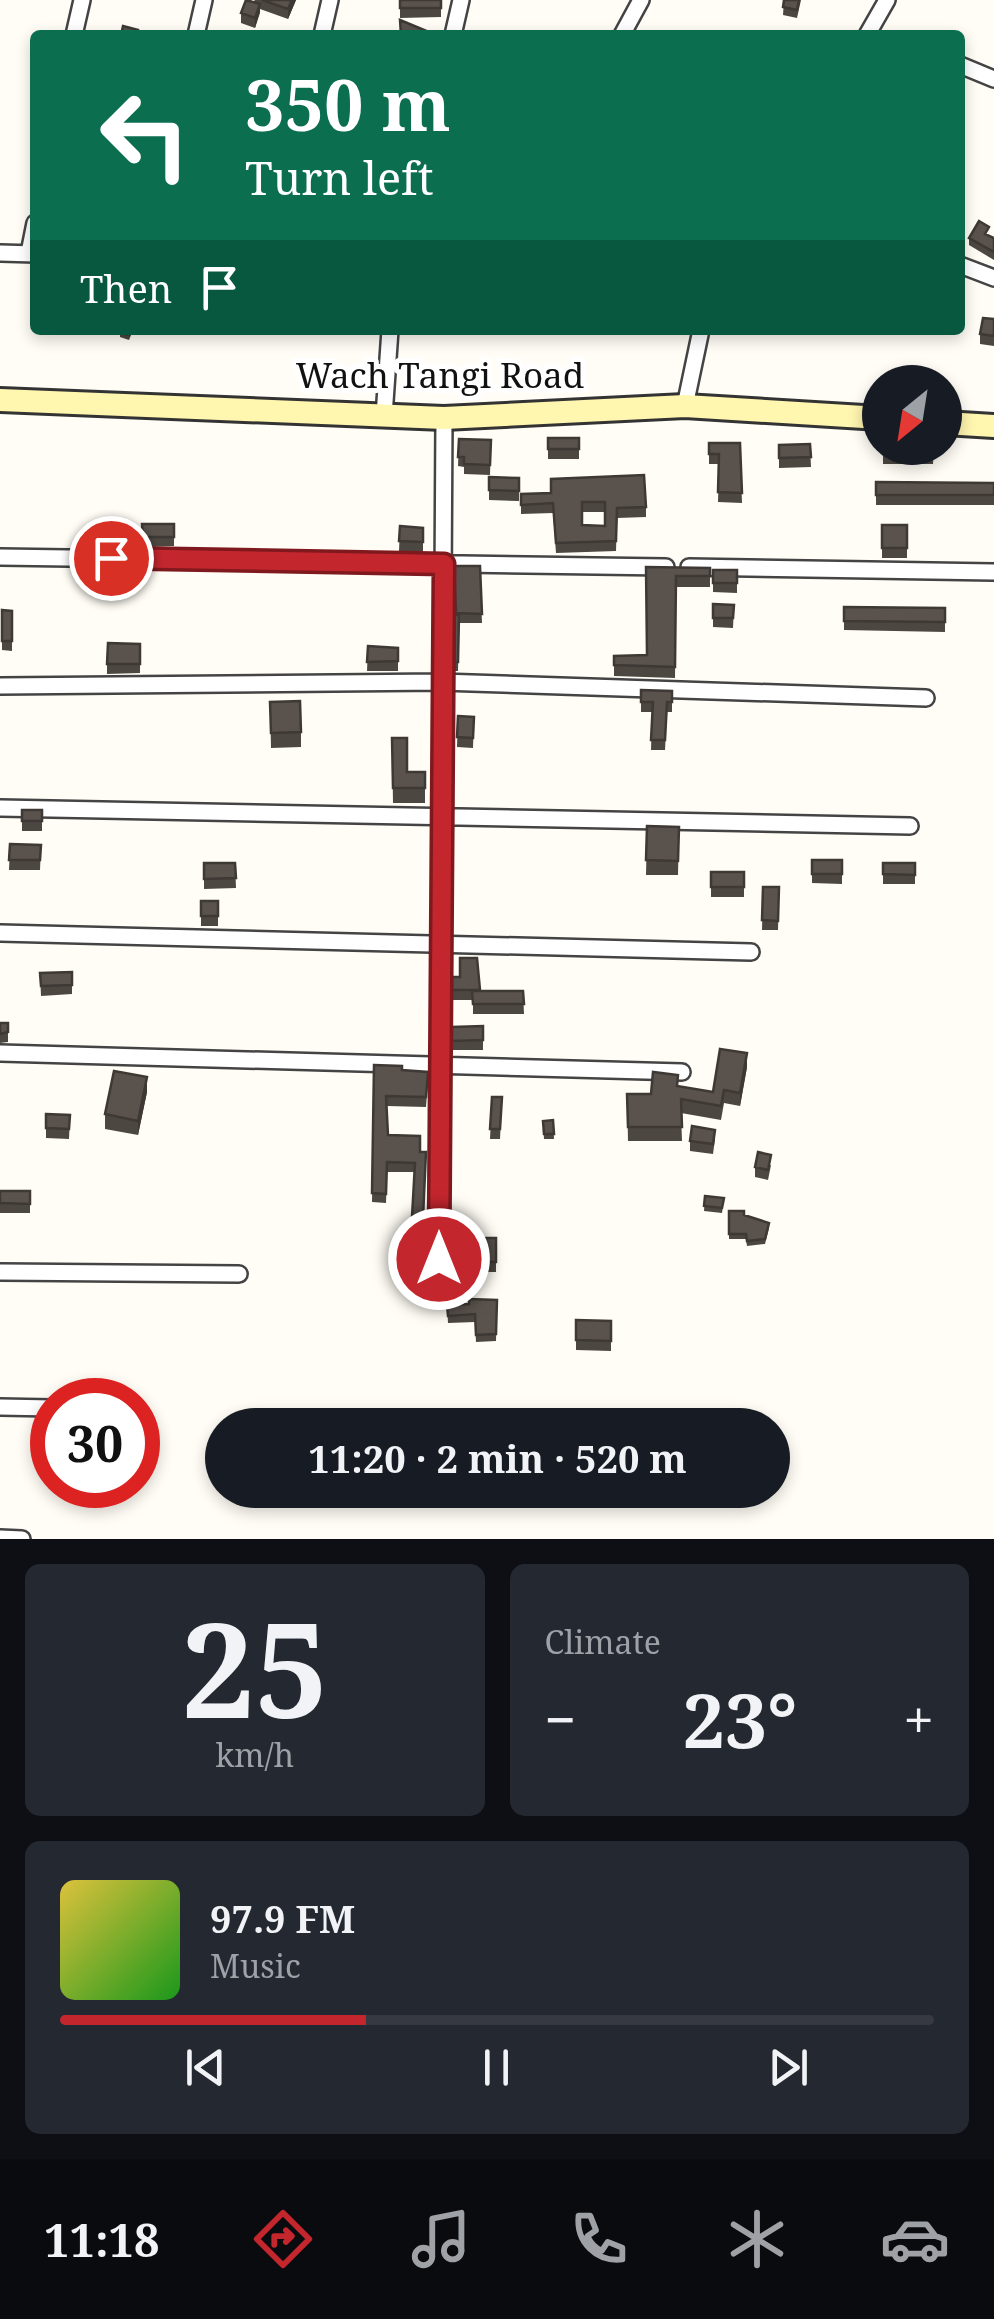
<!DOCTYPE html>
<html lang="en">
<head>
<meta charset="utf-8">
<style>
	:root { --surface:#171b24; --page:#242831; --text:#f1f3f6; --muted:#9ea1a6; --line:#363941; --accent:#c4262e }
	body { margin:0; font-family:"Noto Serif",serif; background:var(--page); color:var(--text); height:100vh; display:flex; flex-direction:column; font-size:38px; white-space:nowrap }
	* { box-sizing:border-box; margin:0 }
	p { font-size:32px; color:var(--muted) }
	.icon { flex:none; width:55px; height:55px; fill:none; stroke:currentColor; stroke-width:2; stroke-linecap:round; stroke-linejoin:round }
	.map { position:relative; height:1539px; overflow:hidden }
	.side { display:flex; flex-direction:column; gap:25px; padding:25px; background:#0d0f14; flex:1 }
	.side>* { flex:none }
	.top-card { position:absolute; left:30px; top:30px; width:935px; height:305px; border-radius:10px; box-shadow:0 5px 15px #0003; background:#0b6e4f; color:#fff; overflow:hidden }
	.needle { width:65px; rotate:210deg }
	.controls { position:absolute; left:862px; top:365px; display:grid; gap:20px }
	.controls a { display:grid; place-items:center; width:100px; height:100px; border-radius:50%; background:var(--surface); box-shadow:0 5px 15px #0003; font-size:50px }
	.speed { position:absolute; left:30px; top:1378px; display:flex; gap:20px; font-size:50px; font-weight:700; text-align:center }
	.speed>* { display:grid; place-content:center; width:130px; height:130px; border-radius:50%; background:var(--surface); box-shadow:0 5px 15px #0003; line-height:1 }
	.speed .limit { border:15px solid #d22; background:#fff; color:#111 }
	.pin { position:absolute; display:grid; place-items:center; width:85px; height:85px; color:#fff; margin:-42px; border:5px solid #fff; border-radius:50%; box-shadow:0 2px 10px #0007 }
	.me { position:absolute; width:110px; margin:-55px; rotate:0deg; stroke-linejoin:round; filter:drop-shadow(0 0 8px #0008) }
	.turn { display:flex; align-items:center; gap:35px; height:210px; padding:0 50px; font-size:45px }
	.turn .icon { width:130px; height:130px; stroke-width:2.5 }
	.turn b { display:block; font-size:70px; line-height:85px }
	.then { display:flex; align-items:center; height:95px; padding:0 50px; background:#0003; gap:20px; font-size:38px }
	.big { font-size:75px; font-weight:700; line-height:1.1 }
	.side .tile { flex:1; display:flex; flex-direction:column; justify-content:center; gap:15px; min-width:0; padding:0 35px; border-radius:15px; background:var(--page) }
	.side .dial { align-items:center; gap:0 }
	.dial b { font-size:130px; line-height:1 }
	.song { display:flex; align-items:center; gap:30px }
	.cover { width:120px; height:120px; border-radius:15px; background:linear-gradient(135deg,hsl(50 70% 55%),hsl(120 70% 35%)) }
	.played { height:10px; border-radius:5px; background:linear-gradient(90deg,var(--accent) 35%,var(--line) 35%) }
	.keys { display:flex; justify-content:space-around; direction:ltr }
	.heat { display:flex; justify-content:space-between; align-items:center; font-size:55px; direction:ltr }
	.side .tiles { flex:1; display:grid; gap:25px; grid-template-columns:1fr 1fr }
	.tile:last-child { grid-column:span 2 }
	.trip { position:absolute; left:205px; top:1408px; width:585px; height:100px; border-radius:50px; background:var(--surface); box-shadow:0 5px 15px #0003; font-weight:700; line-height:100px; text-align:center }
	.tab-bar { display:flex; height:160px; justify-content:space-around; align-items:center; background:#090b0e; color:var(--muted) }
	.tab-bar .icon { width:70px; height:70px }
	.tab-bar .current { color:var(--accent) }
	.tab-bar b { font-size:45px; color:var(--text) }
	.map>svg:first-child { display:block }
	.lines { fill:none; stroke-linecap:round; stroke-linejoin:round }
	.minor-casing { stroke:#444; stroke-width:20 }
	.secondary-casing { stroke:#333; stroke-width:28 }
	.minor { stroke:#fff; stroke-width:15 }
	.secondary { stroke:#fff6b0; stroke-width:22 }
	.wall { fill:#4d4742; fill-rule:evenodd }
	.shaded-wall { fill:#3f3936 }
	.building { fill:#5a524d; stroke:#3f3936; stroke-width:2.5; fill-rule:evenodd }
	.route-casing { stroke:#7f191e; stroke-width:25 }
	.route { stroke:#c4262e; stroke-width:18 }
	.labels { text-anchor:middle; stroke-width:10; stroke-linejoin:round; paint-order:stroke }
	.street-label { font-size:35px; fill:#111; stroke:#fff }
</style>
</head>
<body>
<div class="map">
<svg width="994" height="1539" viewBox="0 0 994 1539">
	<rect width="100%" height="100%" fill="#fffdf5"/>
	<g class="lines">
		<g class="minor-casing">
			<path id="minor" d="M74,35L82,0
				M196,35L204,0
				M322,35L330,0
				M453,35L461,0
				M622,35L641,0
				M867,35L887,0
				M960,65L994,79
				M0,253L35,254
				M29,253L35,223
				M960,265L994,278
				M685,406L701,330
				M384,416L390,330
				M0,557L666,567
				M689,567L993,572
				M0,686L441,682L926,698
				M0,808L910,826
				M0,933L751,952
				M0,1053L682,1072
				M439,1259L444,418
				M0,1272L239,1274
				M0,1407L52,1408
				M0,1538L22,1539"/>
		</g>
		<g class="secondary-casing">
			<path id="secondary" d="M0,400L444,418L685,406L880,418
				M945,423L994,426"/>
		</g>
		<use href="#minor" class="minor"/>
		<use href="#secondary" class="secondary"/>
	</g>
	<path class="wall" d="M255,0H296L288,19L260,9L255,28L241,23V13Z
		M400,0H441V17L400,18Z
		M784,0H801L797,18L783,15Z
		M988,235L994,238V260L969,245V238Z
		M994,319V346L980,344V334Z
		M120,330H133L129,340L120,337Z
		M727,330H748V332H727Z
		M548,438H579V459H548Z
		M459,439L491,440L490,475L464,474V467L458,466Z
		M709,443H740L742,503L718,502L719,464H709Z
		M810,444L811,467L779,468V445Z
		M883,448H934L933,464H883Z
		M489,477L519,478V501L489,500Z
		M876,482L994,483V505H876Z
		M521,494L646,507V517L617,518L616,551L556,553L553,513L521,514ZM582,512H605V526L582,525Z
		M142,524H174V546L143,547Z
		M882,525H907V558H882Z
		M400,526L423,528V552L399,551Z
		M454,566H480L482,623H459L458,671H454V615H455Z
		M646,567L710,568V587H676L675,678L614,676V656L647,655Z
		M713,570H737V593L713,592Z
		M713,604L734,605L733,628L713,627Z
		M844,607L945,608V632L844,630Z
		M2,610L12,611V651L2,650Z
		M140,644V673L107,674V664Z
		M368,646L398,648V671H367Z
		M641,690L672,691V712H667L665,750H651L652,712H641Z
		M270,702L301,732V747L271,748Z
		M458,716L474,717L473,748L457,747Z
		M392,738L407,772H425V803H393Z
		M22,810H42V831H22Z
		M647,826L679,827L678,875H646Z
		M10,844L41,845L40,870H9Z
		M812,860H842V884L812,883Z
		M204,863H235L236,888L204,889Z
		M883,863H915V884H883Z
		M711,872H744V897H711Z
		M763,887H779L778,930H762Z
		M201,901H218V926H201Z
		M40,973L72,985V994L41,996Z
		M452,977L480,991H523L524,1014H473V1000H452Z
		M0,1023H8V1042L0,1043Z
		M483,1026V1050H452V1027Z
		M374,1065L402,1070L428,1081L426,1107L387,1106L388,1135L420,1152H426L423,1227L412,1226L415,1172H387L386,1203L372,1202Z
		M747,1067L740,1106L724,1103L721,1120L681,1113L682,1141H628L627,1094H651L678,1086L713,1092Z
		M147,1092L138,1135L105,1129V1114Z
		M492,1097H502L500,1139H490Z
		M46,1114L70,1115L69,1139L46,1138Z
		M553,1120L554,1139H544L543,1121Z
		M715,1139L713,1154L690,1151V1141Z
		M771,1165L768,1180L755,1177V1167Z
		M0,1191H30V1213H0Z
		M705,1196L724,1198L722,1213L704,1211Z
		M729,1211L744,1215L769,1228L765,1244L747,1246L746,1239H729Z
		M480,1238H496V1272H480Z
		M497,1300L496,1341L476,1342L475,1322L448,1323L447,1305Z
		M576,1320L611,1321V1351L576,1350Z"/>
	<path class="shaded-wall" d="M292,0H296L288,19V9Z
		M260,4V13L255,28V18Z
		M747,1053V1067L740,1106V1093Z
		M147,1077V1092L138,1135V1121Z"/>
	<path class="building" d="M246,0L260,4L255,18L241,13Z
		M262,0H292L288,9Z
		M400,0H441V8H400Z
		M784,0H799L797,10L783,7Z
		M400,20L434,34V35H401Z
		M123,26L138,30L137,35H121Z
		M979,221L989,227L985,234L994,238V252L969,238Z
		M983,318L994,319V336L980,334Z
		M120,330H131L129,335L120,332Z
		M548,438H579V449H548Z
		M459,439L491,440L490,465L464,464V457H458Z
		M709,443H740L742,493L718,492L719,454H709Z
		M810,444L811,457L779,458V445Z
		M883,448H934L933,455L883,454Z
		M644,475L646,507L617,508L616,541L556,543L553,503L521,505V494L551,493V479ZM582,502H605V526L582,525Z
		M489,477L519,478V491L489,490Z
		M876,482L994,483V495H876Z
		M142,524H174V537H143Z
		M882,525H907V548H882Z
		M400,526L423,528V542L399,541Z
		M454,566H480L482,614L456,613Z
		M646,567L710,568V576H676L675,667L614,665V656L647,655Z
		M713,570H737V583H713Z
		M713,604L734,605L733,618H713Z
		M844,607L945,608V622L844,621Z
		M2,610L12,611V641H2Z
		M454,615H459L458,662H454Z
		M108,643L140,644V664H107Z
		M368,646L398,648V661L367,662Z
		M641,690L672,691V702H667L665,740H651L653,702H641Z
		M300,701L301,732L271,733L270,702Z
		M458,716L474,717L473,738L457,737Z
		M392,738H407V772H425V788H393Z
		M22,810H42V821H22Z
		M647,826L679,827L678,861L646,860Z
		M10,844L41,845L40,860H9Z
		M812,860H842V874H812Z
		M204,863H235L236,878L204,879Z
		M883,863H915V875L883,874Z
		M711,872H744V887H711Z
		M763,887H779L778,921L762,920Z
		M201,901H218V916H201Z
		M460,958H477L480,990H452V977H460Z
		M72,972V985L41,986L40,973Z
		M472,991H523L524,1004H473Z
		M0,1023H8V1032L0,1034Z
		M483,1026V1040L452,1041V1027Z
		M720,1049L747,1053L740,1093L724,1090L721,1106L681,1099L682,1127H628L627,1094H651L653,1072L678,1075L677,1086L713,1092Z
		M374,1065L402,1066V1070L428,1072L426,1097L386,1096L388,1135L420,1136V1152H426L423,1218L412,1217L415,1163L387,1162L386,1194L372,1193Z
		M114,1071L147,1077L138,1121L105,1114Z
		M492,1097H502L500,1129H490Z
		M46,1114L70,1115L69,1129L46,1128Z
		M553,1120L554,1134H544L543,1121Z
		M692,1126L715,1130L713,1144L690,1141Z
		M758,1152L771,1155L768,1170L755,1167Z
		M0,1191H30V1204L0,1203Z
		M705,1196L724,1198L722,1208L704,1206Z
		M729,1211H744V1215L769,1223L765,1239L747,1241L746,1234H729Z
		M480,1238H496V1262H480Z
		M469,1299L497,1300L496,1334L476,1335L475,1314L448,1316L447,1305L469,1304Z
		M576,1320L611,1321V1341L576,1340Z"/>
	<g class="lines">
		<g class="route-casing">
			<path id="route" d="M111,558L444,564L439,1259"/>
		</g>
		<use href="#route" class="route"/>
	</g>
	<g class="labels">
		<g class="street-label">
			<text x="440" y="388">Wach Tangi Road</text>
		</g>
	</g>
</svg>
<div class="controls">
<a><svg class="needle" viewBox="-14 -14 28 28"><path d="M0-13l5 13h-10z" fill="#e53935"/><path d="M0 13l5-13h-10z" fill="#9ea1a6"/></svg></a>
</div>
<div class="speed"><div class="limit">30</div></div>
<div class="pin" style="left:111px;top:558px;background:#d93025"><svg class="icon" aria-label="arrive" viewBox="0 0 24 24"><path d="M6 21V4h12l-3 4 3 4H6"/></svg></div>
<svg class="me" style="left:439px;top:1259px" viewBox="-20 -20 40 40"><circle r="17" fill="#c4262e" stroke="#fff" stroke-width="3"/><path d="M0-11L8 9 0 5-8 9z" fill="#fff"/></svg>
<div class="trip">11:20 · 2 min · 520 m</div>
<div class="top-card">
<div class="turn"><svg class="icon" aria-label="left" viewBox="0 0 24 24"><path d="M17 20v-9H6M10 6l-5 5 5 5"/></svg><div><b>350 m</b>Turn left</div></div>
<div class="then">Then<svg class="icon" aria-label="arrive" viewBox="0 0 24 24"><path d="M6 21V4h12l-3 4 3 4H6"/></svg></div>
</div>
</div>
<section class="side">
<div class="tiles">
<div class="tile dial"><b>25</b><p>km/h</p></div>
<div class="tile"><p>Climate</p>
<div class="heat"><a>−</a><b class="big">23°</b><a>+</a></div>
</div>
<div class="tile">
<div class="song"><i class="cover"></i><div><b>97.9 FM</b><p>Music</p></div></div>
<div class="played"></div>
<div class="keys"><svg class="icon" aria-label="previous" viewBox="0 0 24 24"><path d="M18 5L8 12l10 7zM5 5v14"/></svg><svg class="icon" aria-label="pause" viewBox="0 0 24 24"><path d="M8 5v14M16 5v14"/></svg><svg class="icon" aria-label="next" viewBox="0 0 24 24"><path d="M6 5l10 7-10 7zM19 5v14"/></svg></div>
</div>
</div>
</section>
<nav class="tab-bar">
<b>11:18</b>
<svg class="icon current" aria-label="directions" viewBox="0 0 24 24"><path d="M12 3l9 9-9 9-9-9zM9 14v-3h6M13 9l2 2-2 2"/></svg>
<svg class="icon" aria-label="music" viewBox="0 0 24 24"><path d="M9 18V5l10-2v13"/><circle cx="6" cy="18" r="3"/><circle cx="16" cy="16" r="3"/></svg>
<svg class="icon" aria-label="phone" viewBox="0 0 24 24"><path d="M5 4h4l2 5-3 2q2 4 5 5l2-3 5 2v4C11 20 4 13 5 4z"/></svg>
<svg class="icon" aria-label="climate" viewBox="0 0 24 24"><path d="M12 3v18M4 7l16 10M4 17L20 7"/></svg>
<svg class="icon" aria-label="car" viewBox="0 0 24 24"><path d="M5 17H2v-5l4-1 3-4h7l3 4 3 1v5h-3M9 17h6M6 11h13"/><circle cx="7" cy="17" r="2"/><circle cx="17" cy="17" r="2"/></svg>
</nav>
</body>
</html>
